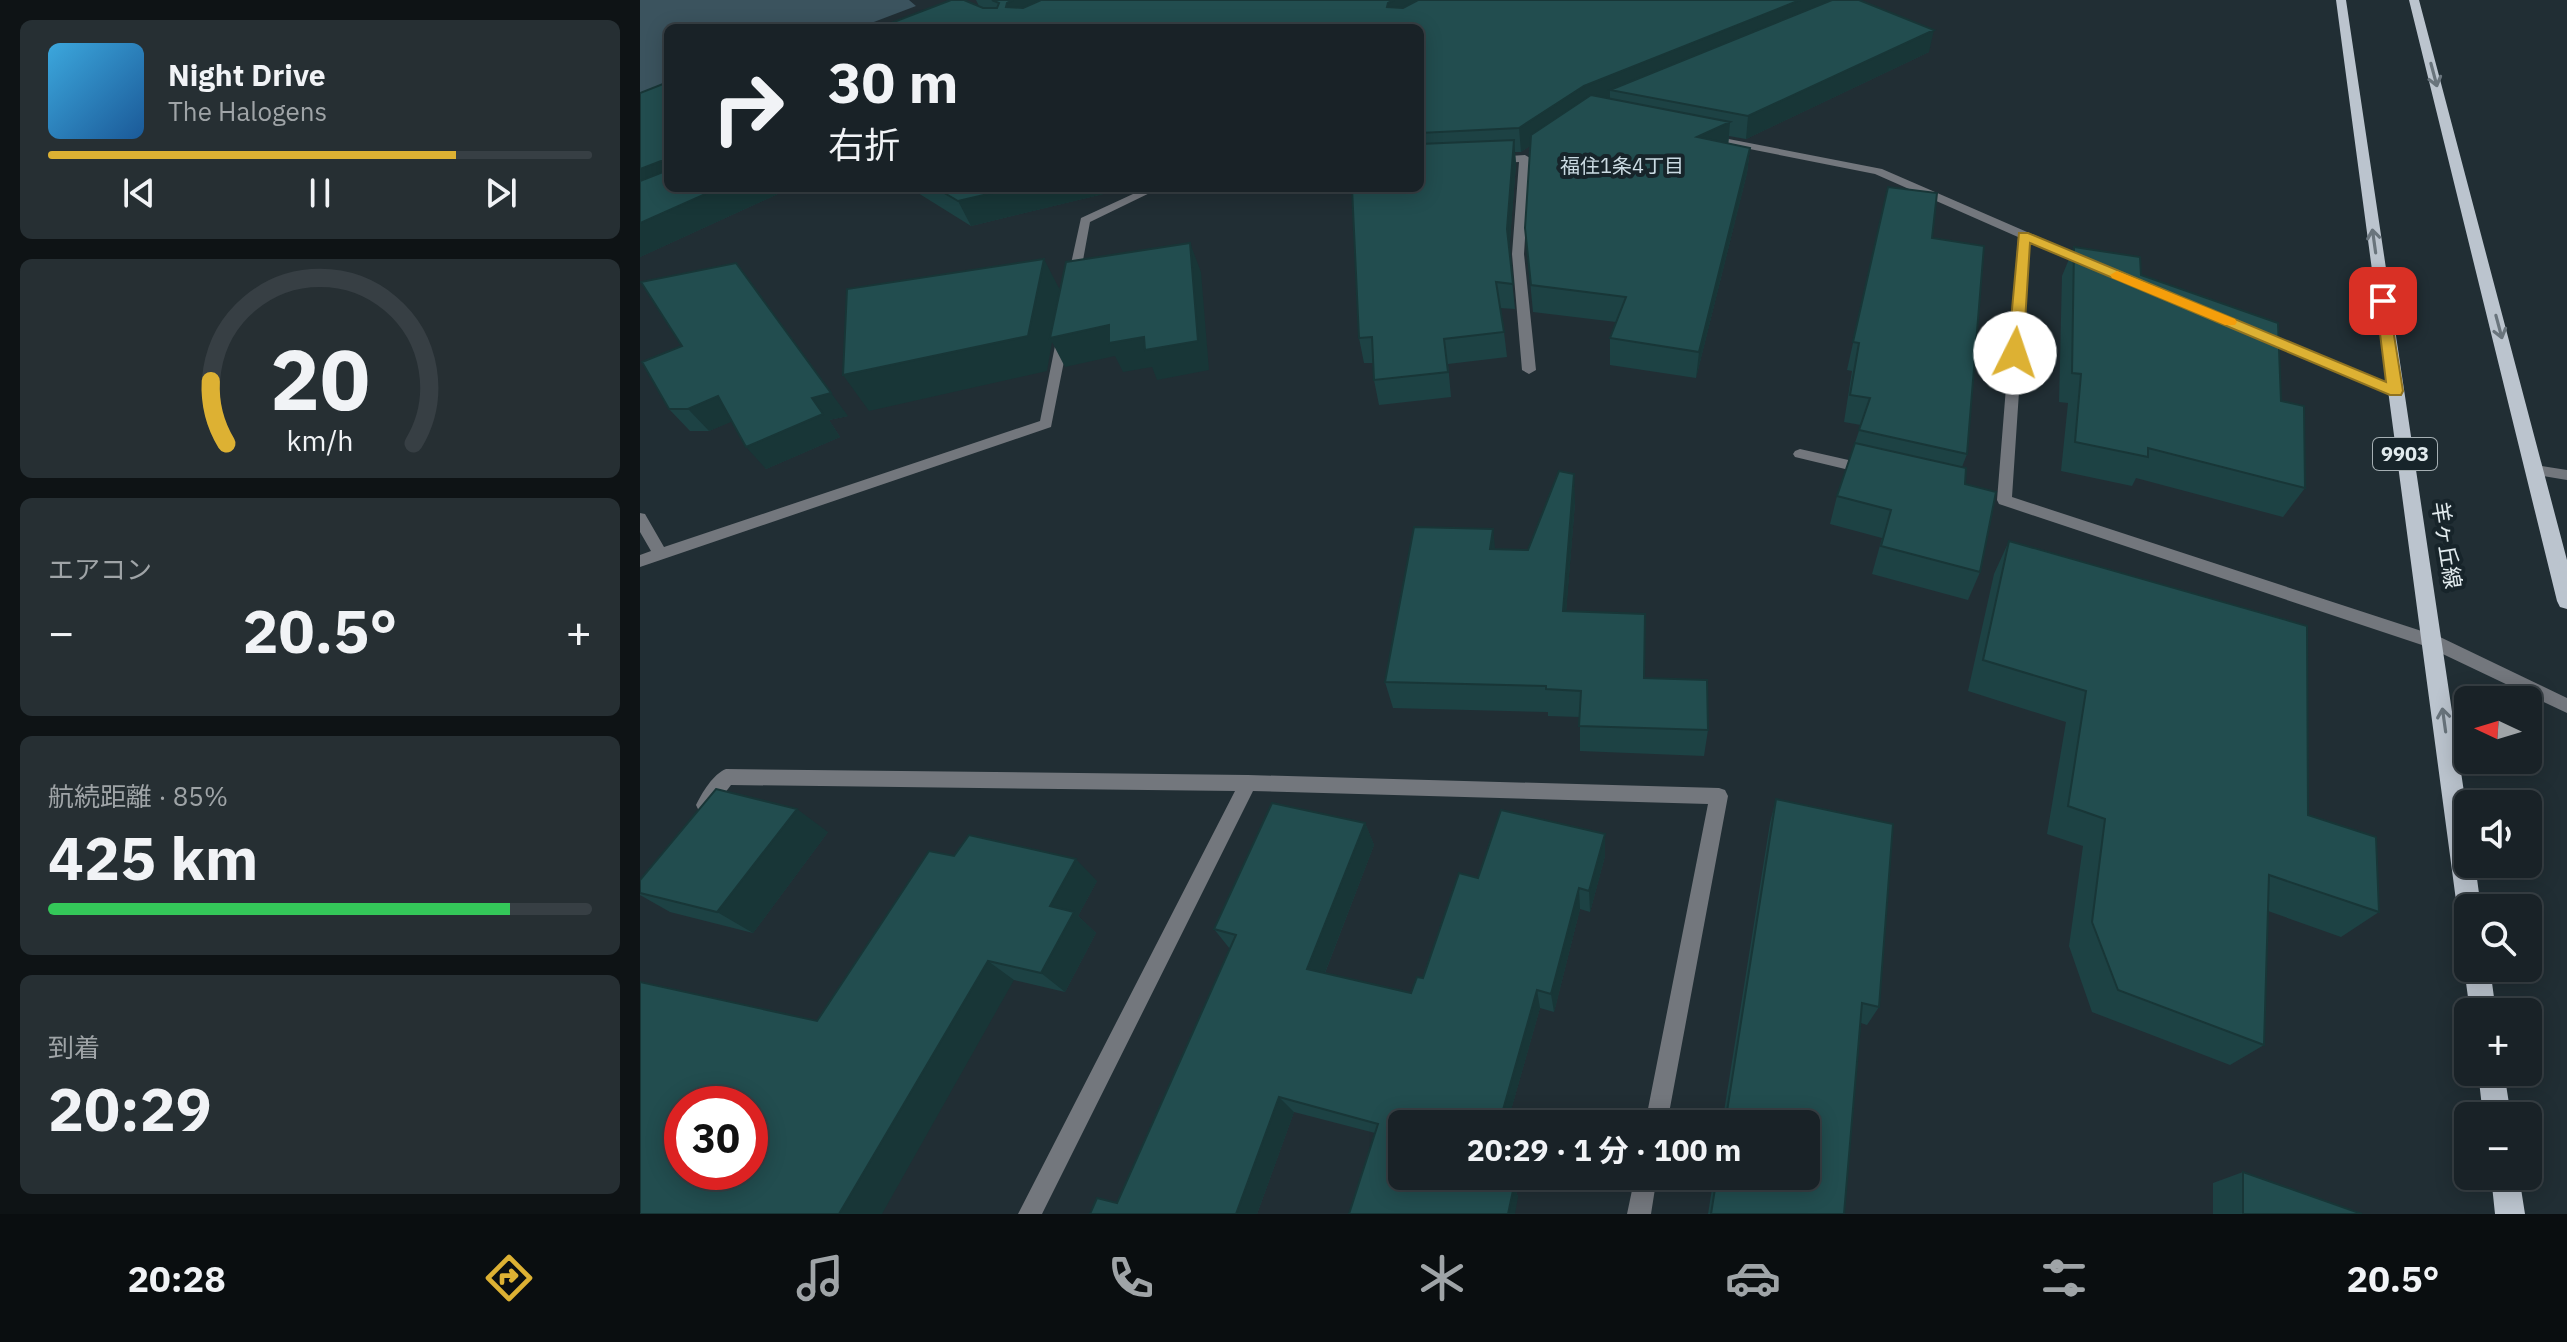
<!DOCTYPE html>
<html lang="ja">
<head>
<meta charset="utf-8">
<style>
	:root { --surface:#192227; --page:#262f33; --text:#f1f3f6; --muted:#9fa4a7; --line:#373f44; --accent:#ddb133 }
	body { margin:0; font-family:"IBM Plex Sans","Noto Sans JP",sans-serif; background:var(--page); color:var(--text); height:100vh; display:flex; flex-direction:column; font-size:30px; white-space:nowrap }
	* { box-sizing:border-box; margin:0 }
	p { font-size:26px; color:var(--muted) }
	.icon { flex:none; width:44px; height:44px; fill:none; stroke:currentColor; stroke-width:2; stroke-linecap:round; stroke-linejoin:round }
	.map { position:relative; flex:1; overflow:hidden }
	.details { display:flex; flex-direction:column; gap:20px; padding:20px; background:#0e1315; width:640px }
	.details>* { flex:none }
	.guide { position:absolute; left:24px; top:24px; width:760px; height:168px; border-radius:12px; box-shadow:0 4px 20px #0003,0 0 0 2px var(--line); background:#192227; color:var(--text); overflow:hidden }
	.needle { width:52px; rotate:274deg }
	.controls { position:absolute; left:1814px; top:686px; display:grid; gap:16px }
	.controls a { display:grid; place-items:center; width:88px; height:88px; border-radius:12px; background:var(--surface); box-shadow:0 4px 20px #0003,0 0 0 2px var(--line); font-size:40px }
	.speed { position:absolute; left:24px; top:1086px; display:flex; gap:16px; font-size:40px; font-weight:700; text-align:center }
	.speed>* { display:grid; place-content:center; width:104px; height:104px; border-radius:50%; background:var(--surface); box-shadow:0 4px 20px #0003,0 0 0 2px var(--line); line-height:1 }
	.speed .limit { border:12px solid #d22; background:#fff; color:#111 }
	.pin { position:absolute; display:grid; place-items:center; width:68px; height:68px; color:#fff; margin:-34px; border-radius:16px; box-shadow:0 4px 12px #0006 }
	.me { position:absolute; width:88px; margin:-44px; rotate:4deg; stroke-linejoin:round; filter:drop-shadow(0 0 6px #0008) }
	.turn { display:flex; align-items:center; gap:28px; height:168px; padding:0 32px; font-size:36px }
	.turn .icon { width:104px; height:104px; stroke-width:2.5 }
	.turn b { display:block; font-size:56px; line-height:68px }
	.big { font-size:60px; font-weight:700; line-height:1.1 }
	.details .tile { flex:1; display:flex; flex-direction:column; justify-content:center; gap:12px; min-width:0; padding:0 28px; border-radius:12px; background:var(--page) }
	.details .dial { align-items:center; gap:0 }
	.dial svg { height:208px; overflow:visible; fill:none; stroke:var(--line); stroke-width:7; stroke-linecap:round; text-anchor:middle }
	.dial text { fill:var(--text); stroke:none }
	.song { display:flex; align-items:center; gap:24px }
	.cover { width:96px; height:96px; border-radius:12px; background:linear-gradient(135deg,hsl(200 70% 55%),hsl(210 70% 35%)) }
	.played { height:8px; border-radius:4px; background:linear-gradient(90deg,var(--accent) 75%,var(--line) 75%) }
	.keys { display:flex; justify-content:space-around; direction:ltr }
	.heat { display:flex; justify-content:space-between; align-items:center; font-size:44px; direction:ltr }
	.charge { height:12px; border-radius:6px; background:linear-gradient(90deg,#34c759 85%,var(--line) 0) }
	.trip { position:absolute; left:748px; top:1110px; width:432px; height:80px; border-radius:12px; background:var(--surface); box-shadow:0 4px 20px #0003,0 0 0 2px var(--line); font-weight:700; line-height:80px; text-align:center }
	.tabs { display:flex; height:128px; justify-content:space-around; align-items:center; background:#0a0e10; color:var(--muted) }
	.tabs .icon { width:56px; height:56px }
	.tabs .active { color:var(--accent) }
	.tabs b { font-size:36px; color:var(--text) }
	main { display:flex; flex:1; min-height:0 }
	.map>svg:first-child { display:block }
	.green { fill:#3b535e }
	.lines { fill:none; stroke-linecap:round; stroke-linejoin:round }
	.street { fill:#73777d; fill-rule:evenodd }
	.primary { fill:#bbc4ce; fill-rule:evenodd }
	.wall { fill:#1d4244 }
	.shaded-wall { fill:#183637 }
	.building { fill:#224d4f; stroke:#183637; stroke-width:2; fill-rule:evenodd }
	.oneway { stroke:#69747c }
	.route { fill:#ddb133; stroke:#907321; stroke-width:2 }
	.slow { fill:#f59e0b }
	.labels { text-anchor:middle; stroke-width:8; stroke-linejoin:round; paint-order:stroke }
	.far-neighbourhood-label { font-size:20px; fill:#cbdbe3; stroke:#17242a }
	.shield { fill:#17242a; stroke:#a5afb3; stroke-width:2 }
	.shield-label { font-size:20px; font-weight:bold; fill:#e2ebee }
	.street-label { font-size:22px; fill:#e2ebee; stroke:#17242a }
</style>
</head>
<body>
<main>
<section class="details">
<div class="tile">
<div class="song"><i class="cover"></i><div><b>Night Drive</b><p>The Halogens</p></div></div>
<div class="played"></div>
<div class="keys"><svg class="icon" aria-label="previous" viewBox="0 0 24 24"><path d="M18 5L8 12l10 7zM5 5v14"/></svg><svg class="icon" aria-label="pause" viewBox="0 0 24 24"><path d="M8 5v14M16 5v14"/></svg><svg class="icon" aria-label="next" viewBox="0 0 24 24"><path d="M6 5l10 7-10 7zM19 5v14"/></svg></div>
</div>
<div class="tile dial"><svg viewBox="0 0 100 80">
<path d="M14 69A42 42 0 1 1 86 69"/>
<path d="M14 69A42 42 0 0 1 8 45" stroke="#ddb133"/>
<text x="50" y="56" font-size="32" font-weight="700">20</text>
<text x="50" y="72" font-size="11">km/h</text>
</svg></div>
<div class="tile"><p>エアコン</p>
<div class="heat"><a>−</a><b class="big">20.5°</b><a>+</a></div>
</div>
<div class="tile"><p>航続距離 · 85%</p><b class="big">425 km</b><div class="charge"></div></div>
<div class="tile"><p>到着</p><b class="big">20:29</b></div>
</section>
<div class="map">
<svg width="1927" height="1214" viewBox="0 0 1927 1214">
	<rect width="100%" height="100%" fill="#212e34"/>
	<path class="green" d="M0,0H269L276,6L218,28H28V99L0,110Z"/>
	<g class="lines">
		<path class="street" d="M1068,135L1242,169L1454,261V267H1446L1389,242L1372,497L1800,637L1927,698V713L1788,647L1359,504L1357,500L1378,237L1235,174L1064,140L1063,138Z
			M885,155L890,158L884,254L896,370L889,374L882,370L872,254L879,162L854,163L849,160L854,157Z
			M506,188H520L450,222L439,282L433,286L429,285L427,282L441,218Z
			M1620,330L1760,388L1762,391L1755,395L1750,394L1615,337L1614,334Z
			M423,332L429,336L411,427L0,567V555L11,551L0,532V513L5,514L24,547L400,421L417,336Z
			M1160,449L1226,464L1233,469L1226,474L1155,457L1153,454L1155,451Z
			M1896,465L1927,470V480L1891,474L1889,470L1891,466Z
			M86,769L608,775L1079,788L1085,790L1088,796L1027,1124H1005L1068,804L613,791L402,1214H378L595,791L91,785L71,811L65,813L59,811L56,805C62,793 73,774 86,769Z
			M995,1176H1017L1011,1214H987Z"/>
		<path class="primary" d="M1696,0H1706L1828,819V864H1835L1841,908H1828V919L1820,916L1817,908Z
			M1769,0H1779L1927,560V609L1920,607L1917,601Z
			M1828,959V968H1850L1856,1012H1830L1824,968Z
			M1838,1072H1864L1871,1116H1843Z
			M1851,1176H1879L1885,1214H1855Z"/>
	</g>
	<path class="wall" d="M336,0H1189L1188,2L1289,52L1106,139L1089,136L1088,143L1110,148L1107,173L1056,378L970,365V338L976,322L893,312L885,228L891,145L881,152H875L876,164L869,251L875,309L860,308L864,332L867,357L808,364L811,397L739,405L734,380L733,363H724L719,338L780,188V28H238L339,6Z
		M28,82V188H151L0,257V93Z
		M1248,187L1292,238L1327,454L1322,467L1340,572L1328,600L1232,574L1242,538L1190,524L1197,496L1221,425L1204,422L1212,371L1207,370Z
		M270,188H488L331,226Z
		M1434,247L1501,275L1641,401L1665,488L1643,517L1496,478L1492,486L1421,471L1428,403L1419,402L1422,276Z
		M2,362L208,416L189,420L200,437L126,469L92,421L69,431H50L29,409Z
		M935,503L926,611L1068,730L1064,756L940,751V717L908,716V712L753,708L745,682L855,549L888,550Z
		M1369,541L1668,815L1739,912L1701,937L1628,911L1624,1045L1590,1065L1452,1012L1429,946L1443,846L1407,834L1426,722L1328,691L1354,574Z
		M1136,799L1239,1007L1227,1025L1221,1023L1204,1214H1068L1074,1176H1166V1124H1082L1130,823Z
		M725,823L734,845L685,973L771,993L783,978L838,878L965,856L950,912L940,909L914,1012L900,1008L851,1180L874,1186L878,1197L735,1133L654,1112L617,1214H450L477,1203L590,949L574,929Z
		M188,832L113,933L30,912L0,895V880Z
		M457,881L438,916L456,933L425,992L374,980L177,1021Z
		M1603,1172L1722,1214H1573V1183Z"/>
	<path class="shaded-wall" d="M373,0H434L376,28L366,7L367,3Z
		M754,0H800L752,25L747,7L748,3Z
		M1160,0H1189L1187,10L970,90V98L944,109L881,152L879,128L944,86Z
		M1294,30L1289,52L1106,139L1108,116Z
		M1090,122L1088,148L1057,137Z
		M874,140L876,164L869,254L867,229Z
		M1110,148L1107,173L1056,378L1059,352Z
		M21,161L28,171L0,201V169Z
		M79,188H151L0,257V223Z
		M374,188H488L331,226L318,201Z
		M550,243L561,272L569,370L517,380L512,367L483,372L475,356L425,367L412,342L407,371L229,411L203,375L404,259L422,294Z
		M96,263L208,416L189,420L200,437L126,469L106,447Z
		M78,396L98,419L69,431L48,409Z
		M934,474L935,503L924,638L923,611Z
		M853,529L856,557L850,549Z
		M157,809L188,832L113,933L77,912Z
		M725,823L734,845L679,988L667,969Z
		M965,834V856L950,912L949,891Z
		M436,859L457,881L438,916L456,933L425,992L401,973L410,906Z
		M939,888L940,909L914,1012L911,994Z
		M348,961L374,980L242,1214H199Z
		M897,990L900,1008L867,1124H859Z
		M639,1097L654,1112L617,1214H596Z
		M874,1186L878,1197L875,1214H868Z"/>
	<path class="building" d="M311,0H324L343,8H357L359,3L352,0H373L367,3L366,7L383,8L401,0H754L748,3L747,7L763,8L778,0H1160L944,86L879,128L780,133V28H238Z
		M1192,0H1219L1294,30L1108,116L970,90Z
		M28,82V161H21L0,169V93Z
		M951,95L1090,122L1057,137L1110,148L1059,352L970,338L986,297L891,285L885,228L891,135Z
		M874,140L867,229L873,284L856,282L864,332L804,339L808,372L734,380L732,337L719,338L712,188H780V144Z
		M28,170V188H79L0,223V181Z
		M1248,187L1297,193L1292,238L1344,246L1327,454L1219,430L1230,398L1210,395L1219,343L1213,342Z
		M296,188H374L318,201Z
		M550,243L558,341L505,350L504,337L469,343V325L410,338L426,262Z
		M1434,247L1500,257L1501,275L1638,323L1641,401L1664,406L1665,488L1508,448V457L1435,442L1441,374L1432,373Z
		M404,259L388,336L203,375L207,289Z
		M96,263L191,393L172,398L183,414L106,447L78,396L48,409H29L2,362L42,346L1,282Z
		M1215,443L1326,468L1325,484L1356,492L1340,572L1241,546L1251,510L1197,496Z
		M919,471L934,474L923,611L1005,614L1004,678L1067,680L1068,730L939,726L941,691L906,689V686L745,682L774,527L853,529L850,549L888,550Z
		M1369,541L1667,626L1668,815L1736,837L1739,912L1629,875L1624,1045L1478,990L1452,922L1465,819L1428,806L1446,691L1343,660Z
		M76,789L157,809L77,912L0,893V880Z
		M1136,799L1253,824L1239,1007L1222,1003L1204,1214H1071L1077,1176H1166V1124H1085Z
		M632,803L725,823L667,969L771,993L777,977L783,978L819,873L838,878L861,810L965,834L949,891L939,888L911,994L897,990L859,1124H762V1176H844L843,1178L874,1186L868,1214H709L738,1124L639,1097L596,1214H450L457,1198L477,1203L596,935L574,929Z
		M329,835L436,859L410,906L434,912L401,973L348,961L199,1214H0V982L177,1021L289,851L314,856ZM42,1104H110V1172H42Z
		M1603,1172L1722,1214H1603Z"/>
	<defs><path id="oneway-shaft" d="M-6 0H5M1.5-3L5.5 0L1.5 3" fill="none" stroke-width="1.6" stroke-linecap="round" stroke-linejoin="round" transform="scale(2)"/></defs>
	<g class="oneway">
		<use href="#oneway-shaft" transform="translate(1794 75) rotate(75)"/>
		<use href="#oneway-shaft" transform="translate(1734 241) rotate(-98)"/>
		<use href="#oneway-shaft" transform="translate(1859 327) rotate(75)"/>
		<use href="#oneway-shaft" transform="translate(1804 720) rotate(-98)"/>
	</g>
	<path class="route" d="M1379,233H1388L1746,382L1736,301L1743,297L1748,298L1763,391L1761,395H1750L1390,243L1383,353L1380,357H1370L1368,353Z"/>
	<path class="slow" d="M1477,271L1595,319L1597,322L1595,325H1585L1472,278L1470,275Z"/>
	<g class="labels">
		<g class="far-neighbourhood-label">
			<text x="982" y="173">福住1条4丁目</text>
		</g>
		<rect class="shield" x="1733" y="438" width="64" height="32" rx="6"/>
		<g class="shield-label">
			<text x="1765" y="461">9903</text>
		</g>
		<g class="street-label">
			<text transform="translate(1807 545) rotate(81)" y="8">羊ヶ丘線</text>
		</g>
	</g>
</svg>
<div class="controls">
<a><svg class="needle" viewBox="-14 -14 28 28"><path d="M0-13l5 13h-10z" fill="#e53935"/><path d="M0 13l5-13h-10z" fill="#9fa4a7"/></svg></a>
<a><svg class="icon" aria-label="sound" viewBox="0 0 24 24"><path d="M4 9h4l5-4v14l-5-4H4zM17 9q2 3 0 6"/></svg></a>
<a><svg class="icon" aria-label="search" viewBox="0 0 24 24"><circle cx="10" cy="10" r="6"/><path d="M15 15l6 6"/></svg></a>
<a>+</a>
<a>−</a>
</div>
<div class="speed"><div class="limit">30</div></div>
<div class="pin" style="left:1743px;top:301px;background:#d93025"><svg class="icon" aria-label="arrive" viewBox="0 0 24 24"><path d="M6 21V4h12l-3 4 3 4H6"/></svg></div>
<svg class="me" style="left:1375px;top:353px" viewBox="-20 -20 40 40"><circle r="19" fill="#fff"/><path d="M0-13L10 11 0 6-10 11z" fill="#ddb133"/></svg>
<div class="trip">20:29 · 1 分 · 100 m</div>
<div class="guide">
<div class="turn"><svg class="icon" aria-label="right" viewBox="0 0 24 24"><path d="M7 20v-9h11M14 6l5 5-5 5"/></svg><div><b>30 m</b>右折</div></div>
</div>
</div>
</main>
<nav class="tabs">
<b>20:28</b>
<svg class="icon active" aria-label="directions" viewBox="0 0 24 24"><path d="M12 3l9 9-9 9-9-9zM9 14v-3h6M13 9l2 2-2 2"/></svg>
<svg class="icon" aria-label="music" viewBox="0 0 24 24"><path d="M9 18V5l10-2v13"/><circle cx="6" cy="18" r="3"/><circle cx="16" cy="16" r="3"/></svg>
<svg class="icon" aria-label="phone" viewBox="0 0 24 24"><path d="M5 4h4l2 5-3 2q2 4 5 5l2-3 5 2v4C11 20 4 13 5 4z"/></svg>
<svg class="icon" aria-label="climate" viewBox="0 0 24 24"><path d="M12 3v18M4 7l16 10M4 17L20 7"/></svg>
<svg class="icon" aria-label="car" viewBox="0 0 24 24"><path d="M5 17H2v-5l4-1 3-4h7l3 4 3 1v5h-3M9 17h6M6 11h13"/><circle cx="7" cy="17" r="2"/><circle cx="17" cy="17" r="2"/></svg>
<svg class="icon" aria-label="filters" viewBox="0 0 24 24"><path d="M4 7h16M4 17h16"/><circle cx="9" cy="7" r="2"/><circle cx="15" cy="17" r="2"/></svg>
<b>20.5°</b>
</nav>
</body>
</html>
